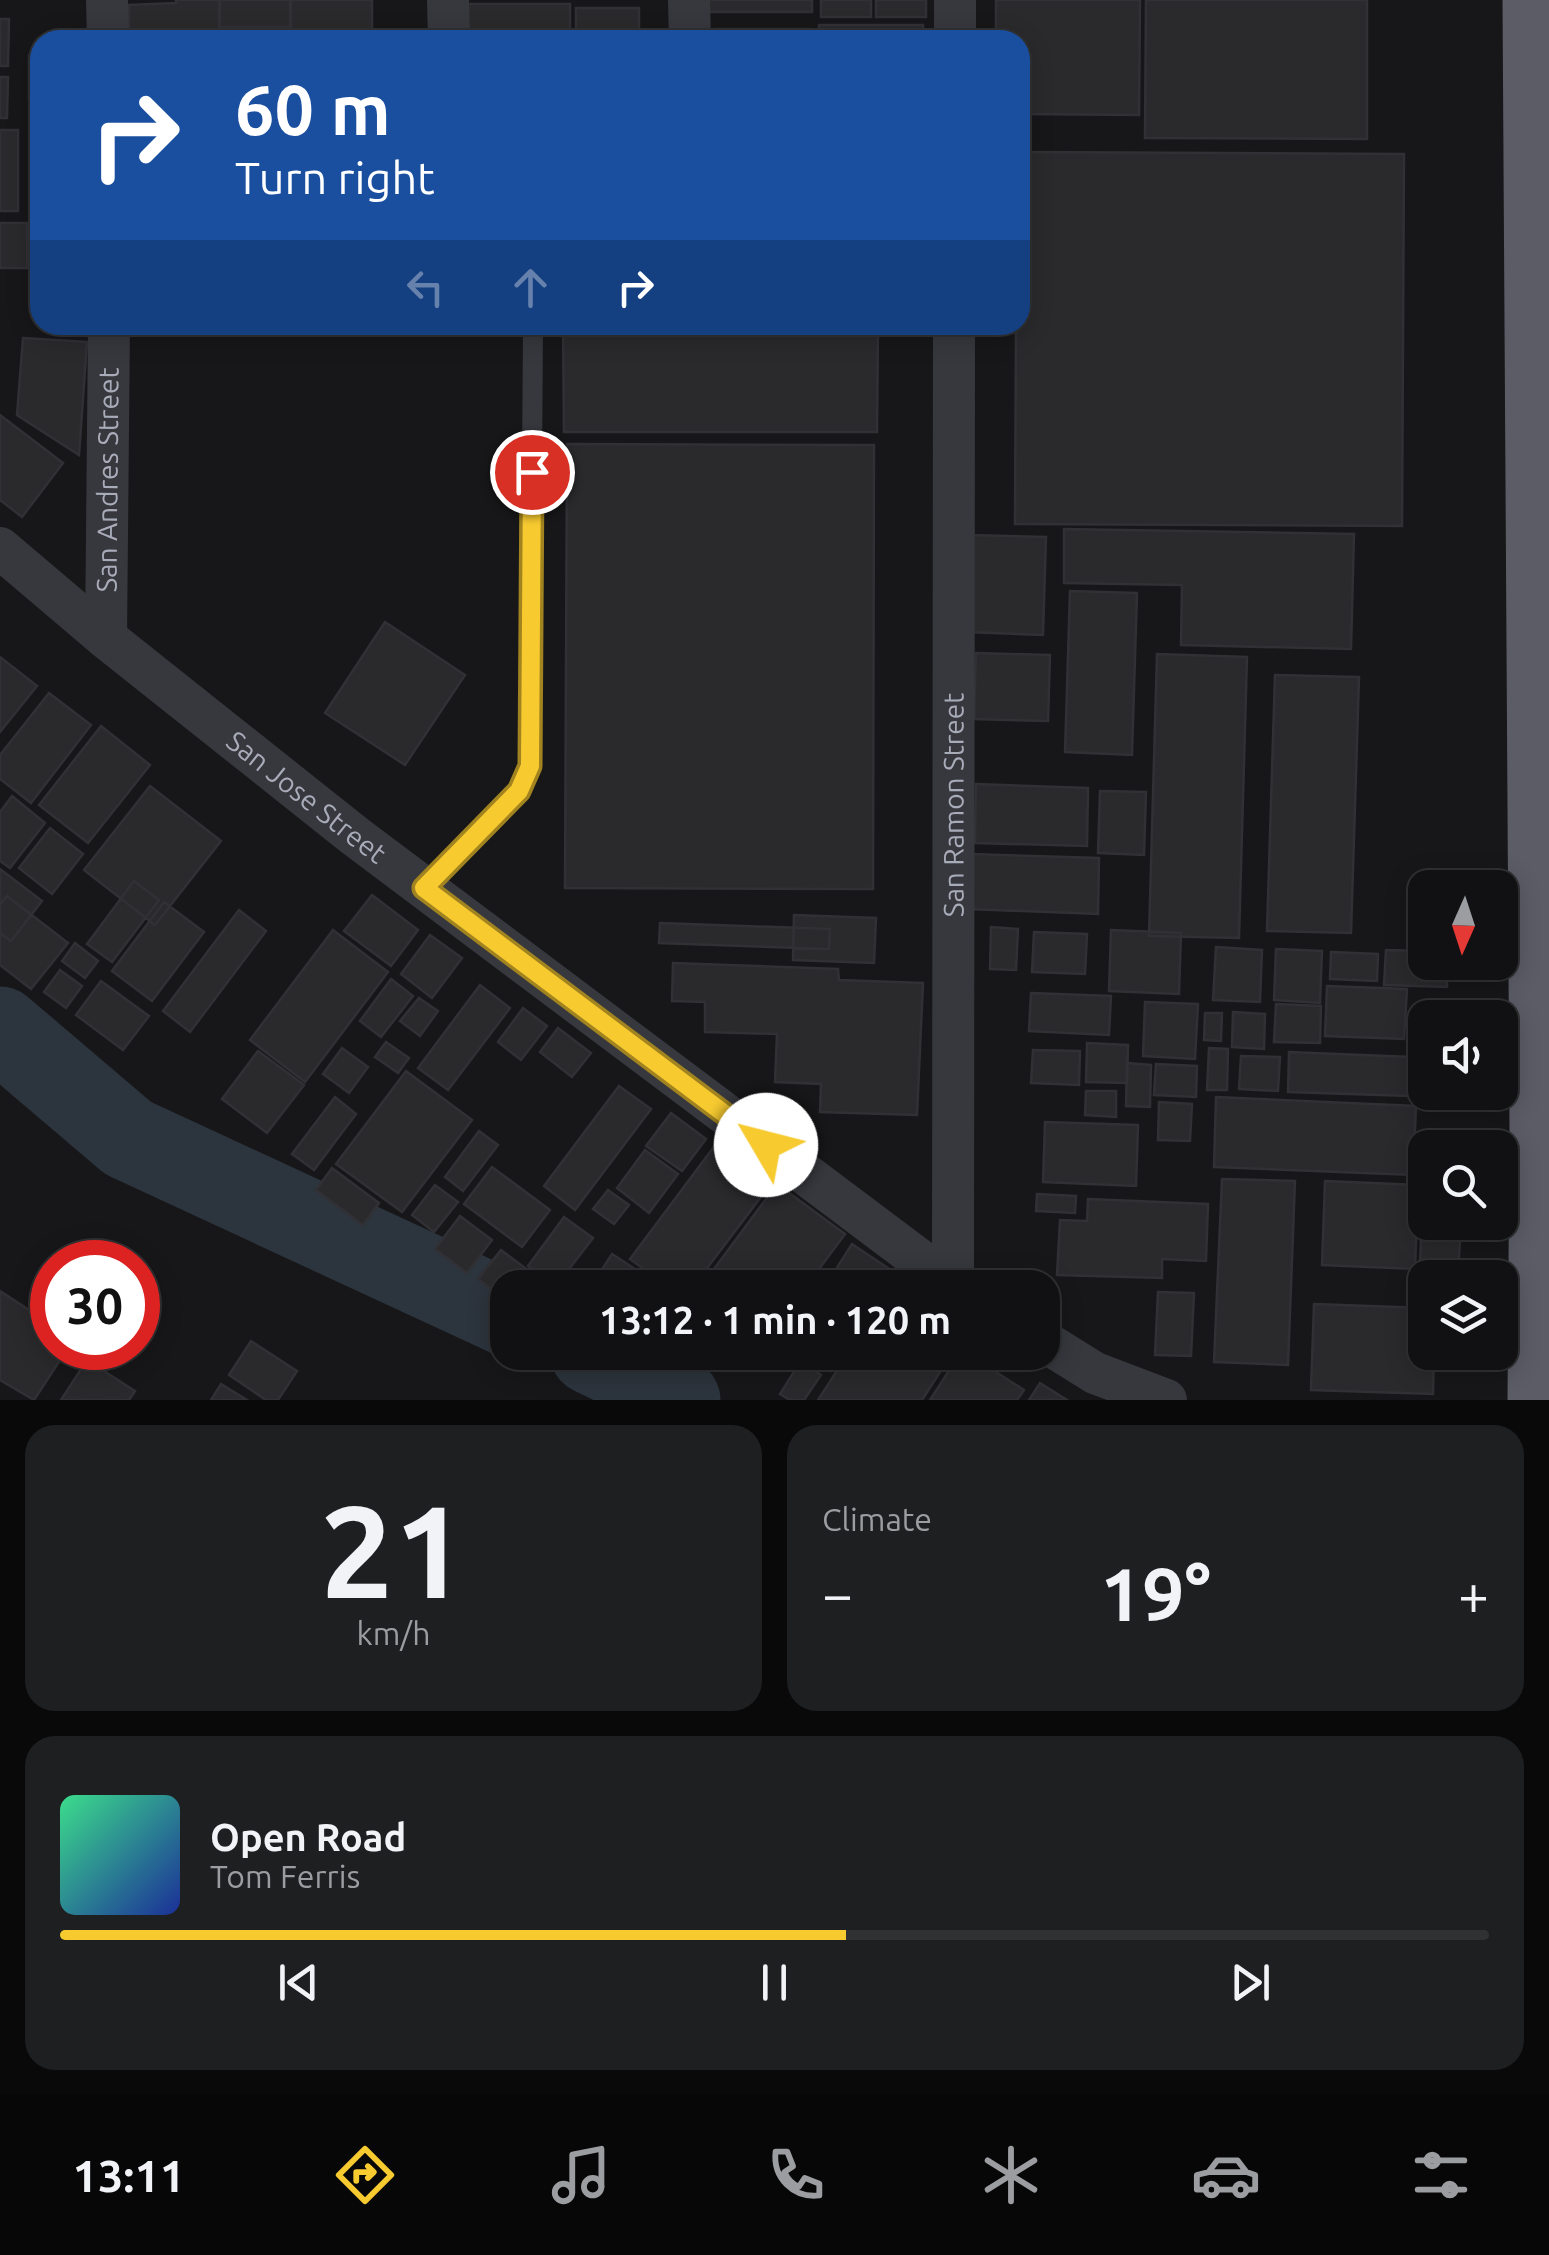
<!DOCTYPE html>
<html lang="en">
<head>
<meta charset="utf-8">
<style>
	:root { --surface:#111113; --page:#1e1f21; --text:#f1f3f6; --muted:#9c9da0; --line:#303133; --accent:#f7ca30 }
	body { margin:0; font-family:Ubuntu,sans-serif; background:var(--page); color:var(--text); height:100vh; display:flex; flex-direction:column; font-size:38px; white-space:nowrap }
	* { box-sizing:border-box; margin:0 }
	p { font-size:32px; color:var(--muted) }
	.icon { flex:none; width:55px; height:55px; fill:none; stroke:currentColor; stroke-width:2; stroke-linecap:round; stroke-linejoin:round }
	.map { position:relative; height:1400px; overflow:hidden }
	.side { display:flex; flex-direction:column; gap:25px; padding:25px; background:#09090a; flex:1 }
	.side>* { flex:none }
	.guide { position:absolute; left:30px; top:30px; width:1000px; height:305px; border-radius:30px; box-shadow:0 5px 25px #0003,0 0 0 2px var(--line); background:#1a4fa0; color:#fff; overflow:hidden }
	.needle { width:65px; rotate:183deg }
	.buttons { position:absolute; left:1408px; top:870px; display:grid; gap:20px }
	.buttons a { display:grid; place-items:center; width:110px; height:110px; border-radius:20px; background:var(--surface); box-shadow:0 5px 25px #0003,0 0 0 2px var(--line); font-size:50px }
	.speed { position:absolute; left:30px; top:1240px; display:flex; gap:20px; font-size:50px; font-weight:700; text-align:center }
	.speed>* { display:grid; place-content:center; width:130px; height:130px; border-radius:50%; background:var(--surface); box-shadow:0 5px 25px #0003,0 0 0 2px var(--line); line-height:1 }
	.speed .limit { border:15px solid #d22; background:#fff; color:#111 }
	.pin { position:absolute; display:grid; place-items:center; width:85px; height:85px; color:#fff; margin:-42px; border:5px solid #fff; border-radius:50%; box-shadow:0 2px 10px #0007 }
	.me { position:absolute; width:110px; margin:-55px; rotate:307deg; stroke-linejoin:round; filter:drop-shadow(0 0 8px #0008) }
	.turn { display:flex; align-items:center; gap:35px; height:210px; padding:0 40px; font-size:45px }
	.turn .icon { width:130px; height:130px; stroke-width:2.5 }
	.turn b { display:block; font-size:70px; line-height:85px }
	.lanes { display:flex; align-items:center; height:95px; padding:0 40px; background:#0003; justify-content:center; gap:50px; direction:ltr }
	.lanes .off { opacity:.35 }
	.big { font-size:75px; font-weight:700; line-height:1.1 }
	.side .card { flex:1; display:flex; flex-direction:column; justify-content:center; gap:15px; min-width:0; padding:0 35px; border-radius:30px; background:var(--page) }
	.side .dial { align-items:center; gap:0 }
	.dial b { font-size:130px; line-height:1 }
	.song { display:flex; align-items:center; gap:30px }
	.cover { width:120px; height:120px; border-radius:15px; background:linear-gradient(135deg,hsl(150 70% 55%),hsl(230 70% 35%)) }
	.played { height:10px; border-radius:5px; background:linear-gradient(90deg,var(--accent) 55%,var(--line) 55%) }
	.keys { display:flex; justify-content:space-around; direction:ltr }
	.heat { display:flex; justify-content:space-between; align-items:center; font-size:55px; direction:ltr }
	.side .tiles { flex:1; display:grid; gap:25px; grid-template-columns:1fr 1fr }
	.card:last-child { grid-column:span 2 }
	.trip { position:absolute; left:490px; top:1270px; width:570px; height:100px; border-radius:30px; background:var(--surface); box-shadow:0 5px 25px #0003,0 0 0 2px var(--line); font-weight:700; line-height:100px; text-align:center }
	.tab-bar { display:flex; height:160px; justify-content:space-around; align-items:center; background:#070708; color:var(--muted) }
	.tab-bar .icon { width:70px; height:70px }
	.tab-bar .current { color:var(--accent) }
	.tab-bar b { font-size:45px; color:var(--text) }
	.map>svg:first-child { display:block }
	.lines { fill:none; stroke-linecap:round; stroke-linejoin:round }
	.river { stroke:#2c343d; stroke-width:85 }
	.building { fill:#2a2a2d; stroke:#313135; stroke-width:2.5 }
	.service { stroke:#37383e; stroke-width:20 }
	.minor { stroke:#37383e; stroke-width:42 }
	.trunk { stroke:#5b5c66; stroke-width:55 }
	.route-casing { stroke:#a1831f; stroke-width:25 }
	.route { stroke:#f7ca30; stroke-width:18 }
	.labels { text-anchor:middle; stroke-width:10; stroke-linejoin:round; paint-order:stroke }
	.street-label { font-size:28px; fill:#a8acb9; stroke:#121214 }
</style>
</head>
<body>
<div class="map">
<svg width="1549" height="1400" viewBox="0 0 1549 1400">
	<rect width="100%" height="100%" fill="#171719"/>
	<g class="lines">
		<path class="river" d="M0,1029L128,1138L508,1314
			M592,1352L627,1369L678,1400"/>
	</g>
	<path class="building" d="M176,0H219V38L129,39V5L176,3Z
		M220,0H290V27H220Z
		M291,0H372V30H291Z
		M708,0H812V12H708Z
		M821,0H871V17H821Z
		M876,0H926V17H876Z
		M996,0H1140L1139,115L1020,114V40H996Z
		M1146,0H1367V139L1145,138Z
		M462,4H570V40H462Z
		M576,8H639V40H576Z
		M0,19H9L8,66H0Z
		M819,25H923L924,40H819Z
		M715,29H809V40H715Z
		M249,36H364V40H249Z
		M29,56H40V99H29Z
		M0,77H8L7,118H0Z
		M0,130H18V211H0Z
		M1020,152L1404,154L1402,526L1015,524L1016,325H1020Z
		M0,223H27V268H0Z
		M563,325H878L877,432H564Z
		M23,338L87,342L79,455L17,415Z
		M0,415L63,463L22,517L0,500Z
		M567,444L874,445L873,889L565,888Z
		M1064,529L1354,534L1351,649L1181,645L1182,585L1064,583Z
		M970,535L1046,537L1043,635L967,632Z
		M1070,591L1137,593L1132,755L1065,752Z
		M385,622L465,675L405,765L325,713Z
		M976,653L1050,655L1048,721L974,719Z
		M1157,654L1247,657L1239,938L1149,936Z
		M0,657L37,686L0,732Z
		M1275,675L1359,677L1351,933L1267,931Z
		M49,693L91,725L31,803L0,779V755Z
		M101,726L150,765L88,843L39,805Z
		M976,784L1088,788L1087,846L975,843Z
		M150,786L221,841L155,925L84,870Z
		M1100,791L1146,792L1144,855L1098,853Z
		M12,796L45,823L10,868L0,861V812Z
		M50,828L83,854L52,894L19,868Z
		M970,854L1099,858L1098,914L968,909Z
		M0,869L42,901L11,941L0,933Z
		M134,881L159,900L112,962L87,944Z
		M372,895L418,930L391,966L344,931Z
		M7,896L68,943L31,989L0,965V905Z
		M164,902L204,932L152,1001L112,971Z
		M239,910L266,931L190,1032L163,1011Z
		M794,915L876,918L874,963L793,960Z
		M660,923L830,929L829,949L659,943Z
		M991,927L1018,929L1016,970L990,969Z
		M333,930L388,972L305,1082L250,1040Z
		M1111,930L1181,933L1179,994L1109,991Z
		M1034,932L1087,934L1085,974L1032,972Z
		M430,935L462,958L432,998L401,974Z
		M75,943L98,961L85,978L62,961Z
		M1216,947L1262,950L1260,1002L1213,1000Z
		M1276,949L1322,951L1320,1003L1274,1000Z
		M1386,950L1425,951V962H1447V987L1384,985Z
		M1331,952L1378,954L1377,981L1330,979Z
		M673,963L838,969L839,980L923,983L917,1115L820,1112L821,1084L775,1082L777,1034L705,1032V1002L672,1001Z
		M60,970L82,986L66,1008L44,992Z
		M391,979L413,996L381,1037L360,1021Z
		M101,981L149,1016L123,1050L76,1015Z
		M480,985L510,1008L448,1090L418,1068Z
		M1327,986L1407,989L1404,1039L1325,1036Z
		M1031,993L1111,996L1109,1035L1029,1031Z
		M419,998L438,1011L420,1036L400,1021Z
		M1145,1002L1198,1004L1195,1059L1143,1056Z
		M1276,1004L1321,1006L1320,1043L1274,1042Z
		M523,1008L547,1026L521,1060L498,1042Z
		M1233,1012L1265,1014L1264,1049L1232,1047Z
		M1205,1013H1222L1221,1041L1204,1040Z
		M558,1028L591,1053L572,1077L540,1052Z
		M386,1042L409,1058L398,1073L375,1057Z
		M1087,1043L1128,1045L1127,1083L1086,1082Z
		M342,1048L368,1067L349,1093L323,1074Z
		M1209,1048L1228,1049L1227,1090H1207Z
		M1033,1050L1080,1051L1079,1085L1031,1083Z
		M258,1051L304,1085L267,1133L222,1099Z
		M1289,1052L1411,1057L1409,1096L1288,1092Z
		M1241,1056L1280,1057L1278,1091L1239,1089Z
		M1127,1063L1151,1065L1150,1107L1126,1106Z
		M1156,1064L1197,1066L1196,1097L1154,1095Z
		M406,1071L472,1120L402,1212L336,1164Z
		M619,1086L651,1109L575,1210L544,1186Z
		M1086,1091H1116V1117L1085,1115Z
		M335,1097L356,1114L314,1170L292,1154Z
		M1216,1097L1416,1106L1413,1175L1214,1167Z
		M1159,1102L1192,1104L1190,1141L1158,1140Z
		M671,1113L706,1139L682,1171L646,1146Z
		M1045,1122L1138,1125L1136,1186L1043,1182Z
		M479,1131L498,1145L463,1191L445,1177Z
		M716,1144L770,1185L692,1288H669L630,1259Z
		M645,1150L678,1174L649,1213L617,1188Z
		M492,1167L550,1210L522,1247L464,1204Z
		M332,1168L379,1203L363,1225L316,1190Z
		M1222,1179L1295,1181L1288,1365L1214,1362Z
		M1325,1181L1418,1185L1415,1269L1322,1265Z
		M777,1184L845,1234L805,1288H700Z
		M435,1185L458,1202L434,1232L412,1215Z
		M608,1190L629,1205L614,1224L593,1209Z
		M1037,1194L1076,1196L1075,1213L1036,1211Z
		M1088,1199L1208,1204L1206,1261L1162,1259V1278L1057,1275L1060,1220L1087,1221Z
		M460,1216L492,1240L467,1273L435,1249Z
		M564,1217L593,1238L556,1286L528,1266Z
		M1421,1238L1460,1239L1458,1278H1425V1291L1419,1290Z
		M852,1244L894,1272L884,1288H824Z
		M501,1250L541,1280L535,1288H508V1302L478,1279Z
		M612,1254L664,1288H590Z
		M0,1291L52,1325V1348H68L34,1400L0,1380Z
		M1158,1292L1194,1293L1191,1356L1155,1355Z
		M1314,1304L1425,1308V1352H1434L1433,1394L1311,1390Z
		M251,1341L297,1371L278,1400H266L229,1375Z
		M806,1352H842L831,1371L804,1354Z
		M849,1352H953L922,1400H818Z
		M961,1352H965L1024,1390L1017,1400H930Z
		M87,1360L135,1391L129,1400H61Z
		M800,1362L821,1375L804,1400H790L780,1394Z
		M1040,1383L1067,1400H1029Z
		M221,1384L247,1400H211Z"/>
	<g class="lines">
		<path class="service" d="M424,888L519,791L530,766L533,325"/>
		<g class="minor">
			<path d="M107,0L108,40"/>
			<path d="M448,0L449,40"/>
			<path d="M689,0L690,40"/>
			<path d="M955,40V0"/>
			<path id="s1" d="M0,548L106,638L355,836L957,1288"/>
			<path id="s2" d="M106,638L109,325"/>
			<path id="s3" d="M953,1285L954,325"/>
			<path d="M1042,1340L1095,1373L1166,1400"/>
		</g>
		<path class="trunk" d="M1530,0L1537,1131L1535,1400"/>
	</g>
	<g class="lines">
		<g class="route-casing">
			<path id="route" d="M532,472L530,766L519,791L424,888L766,1145"/>
		</g>
		<use href="#route" class="route"/>
	</g>
	<g class="labels">
		<g class="street-label">
			<text dy="10" stroke="none"><textPath href="#s2" startOffset="158">San Andres Street</textPath></text>
			<text dy="10" stroke="none"><textPath href="#s1" startOffset="395">San Jose Street</textPath></text>
			<text dy="10" stroke="none"><textPath href="#s3" startOffset="480">San Ramon Street</textPath></text>
		</g>
	</g>
</svg>
<div class="buttons">
<a><svg class="needle" viewBox="-14 -14 28 28"><path d="M0-13l5 13h-10z" fill="#e53935"/><path d="M0 13l5-13h-10z" fill="#9c9da0"/></svg></a>
<a><svg class="icon" aria-label="sound" viewBox="0 0 24 24"><path d="M4 9h4l5-4v14l-5-4H4zM17 9q2 3 0 6"/></svg></a>
<a><svg class="icon" aria-label="search" viewBox="0 0 24 24"><circle cx="10" cy="10" r="6"/><path d="M15 15l6 6"/></svg></a>
<a><svg class="icon" aria-label="layers" viewBox="0 0 24 24"><path d="M12 4l9 5-9 5-9-5zM3 14l9 5 9-5"/></svg></a>
</div>
<div class="speed"><div class="limit">30</div></div>
<div class="pin" style="left:532px;top:472px;background:#d93025"><svg class="icon" aria-label="arrive" viewBox="0 0 24 24"><path d="M6 21V4h12l-3 4 3 4H6"/></svg></div>
<svg class="me" style="left:766px;top:1145px" viewBox="-20 -20 40 40"><circle r="19" fill="#fff"/><path d="M0-13L10 11 0 6-10 11z" fill="#f7ca30"/></svg>
<div class="trip">13:12 · 1 min · 120 m</div>
<div class="guide">
<div class="turn"><svg class="icon" aria-label="right" viewBox="0 0 24 24"><path d="M7 20v-9h11M14 6l5 5-5 5"/></svg><div><b>60 m</b>Turn right</div></div>
<div class="lanes"><svg class="icon off" aria-label="left" viewBox="0 0 24 24"><path d="M17 20v-9H6M10 6l-5 5 5 5"/></svg><svg class="icon off" aria-label="ahead" viewBox="0 0 24 24"><path d="M12 20V5M6 11l6-6 6 6"/></svg><svg class="icon" aria-label="right" viewBox="0 0 24 24"><path d="M7 20v-9h11M14 6l5 5-5 5"/></svg></div>
</div>
</div>
<section class="side">
<div class="tiles">
<div class="card dial"><b>21</b><p>km/h</p></div>
<div class="card"><p>Climate</p>
<div class="heat"><a>−</a><b class="big">19°</b><a>+</a></div>
</div>
<div class="card">
<div class="song"><i class="cover"></i><div><b>Open Road</b><p>Tom Ferris</p></div></div>
<div class="played"></div>
<div class="keys"><svg class="icon" aria-label="previous" viewBox="0 0 24 24"><path d="M18 5L8 12l10 7zM5 5v14"/></svg><svg class="icon" aria-label="pause" viewBox="0 0 24 24"><path d="M8 5v14M16 5v14"/></svg><svg class="icon" aria-label="next" viewBox="0 0 24 24"><path d="M6 5l10 7-10 7zM19 5v14"/></svg></div>
</div>
</div>
</section>
<nav class="tab-bar">
<b>13:11</b>
<svg class="icon current" aria-label="directions" viewBox="0 0 24 24"><path d="M12 3l9 9-9 9-9-9zM9 14v-3h6M13 9l2 2-2 2"/></svg>
<svg class="icon" aria-label="music" viewBox="0 0 24 24"><path d="M9 18V5l10-2v13"/><circle cx="6" cy="18" r="3"/><circle cx="16" cy="16" r="3"/></svg>
<svg class="icon" aria-label="phone" viewBox="0 0 24 24"><path d="M5 4h4l2 5-3 2q2 4 5 5l2-3 5 2v4C11 20 4 13 5 4z"/></svg>
<svg class="icon" aria-label="climate" viewBox="0 0 24 24"><path d="M12 3v18M4 7l16 10M4 17L20 7"/></svg>
<svg class="icon" aria-label="car" viewBox="0 0 24 24"><path d="M5 17H2v-5l4-1 3-4h7l3 4 3 1v5h-3M9 17h6M6 11h13"/><circle cx="7" cy="17" r="2"/><circle cx="17" cy="17" r="2"/></svg>
<svg class="icon" aria-label="filters" viewBox="0 0 24 24"><path d="M4 7h16M4 17h16"/><circle cx="9" cy="7" r="2"/><circle cx="15" cy="17" r="2"/></svg>
</nav>
</body>
</html>
